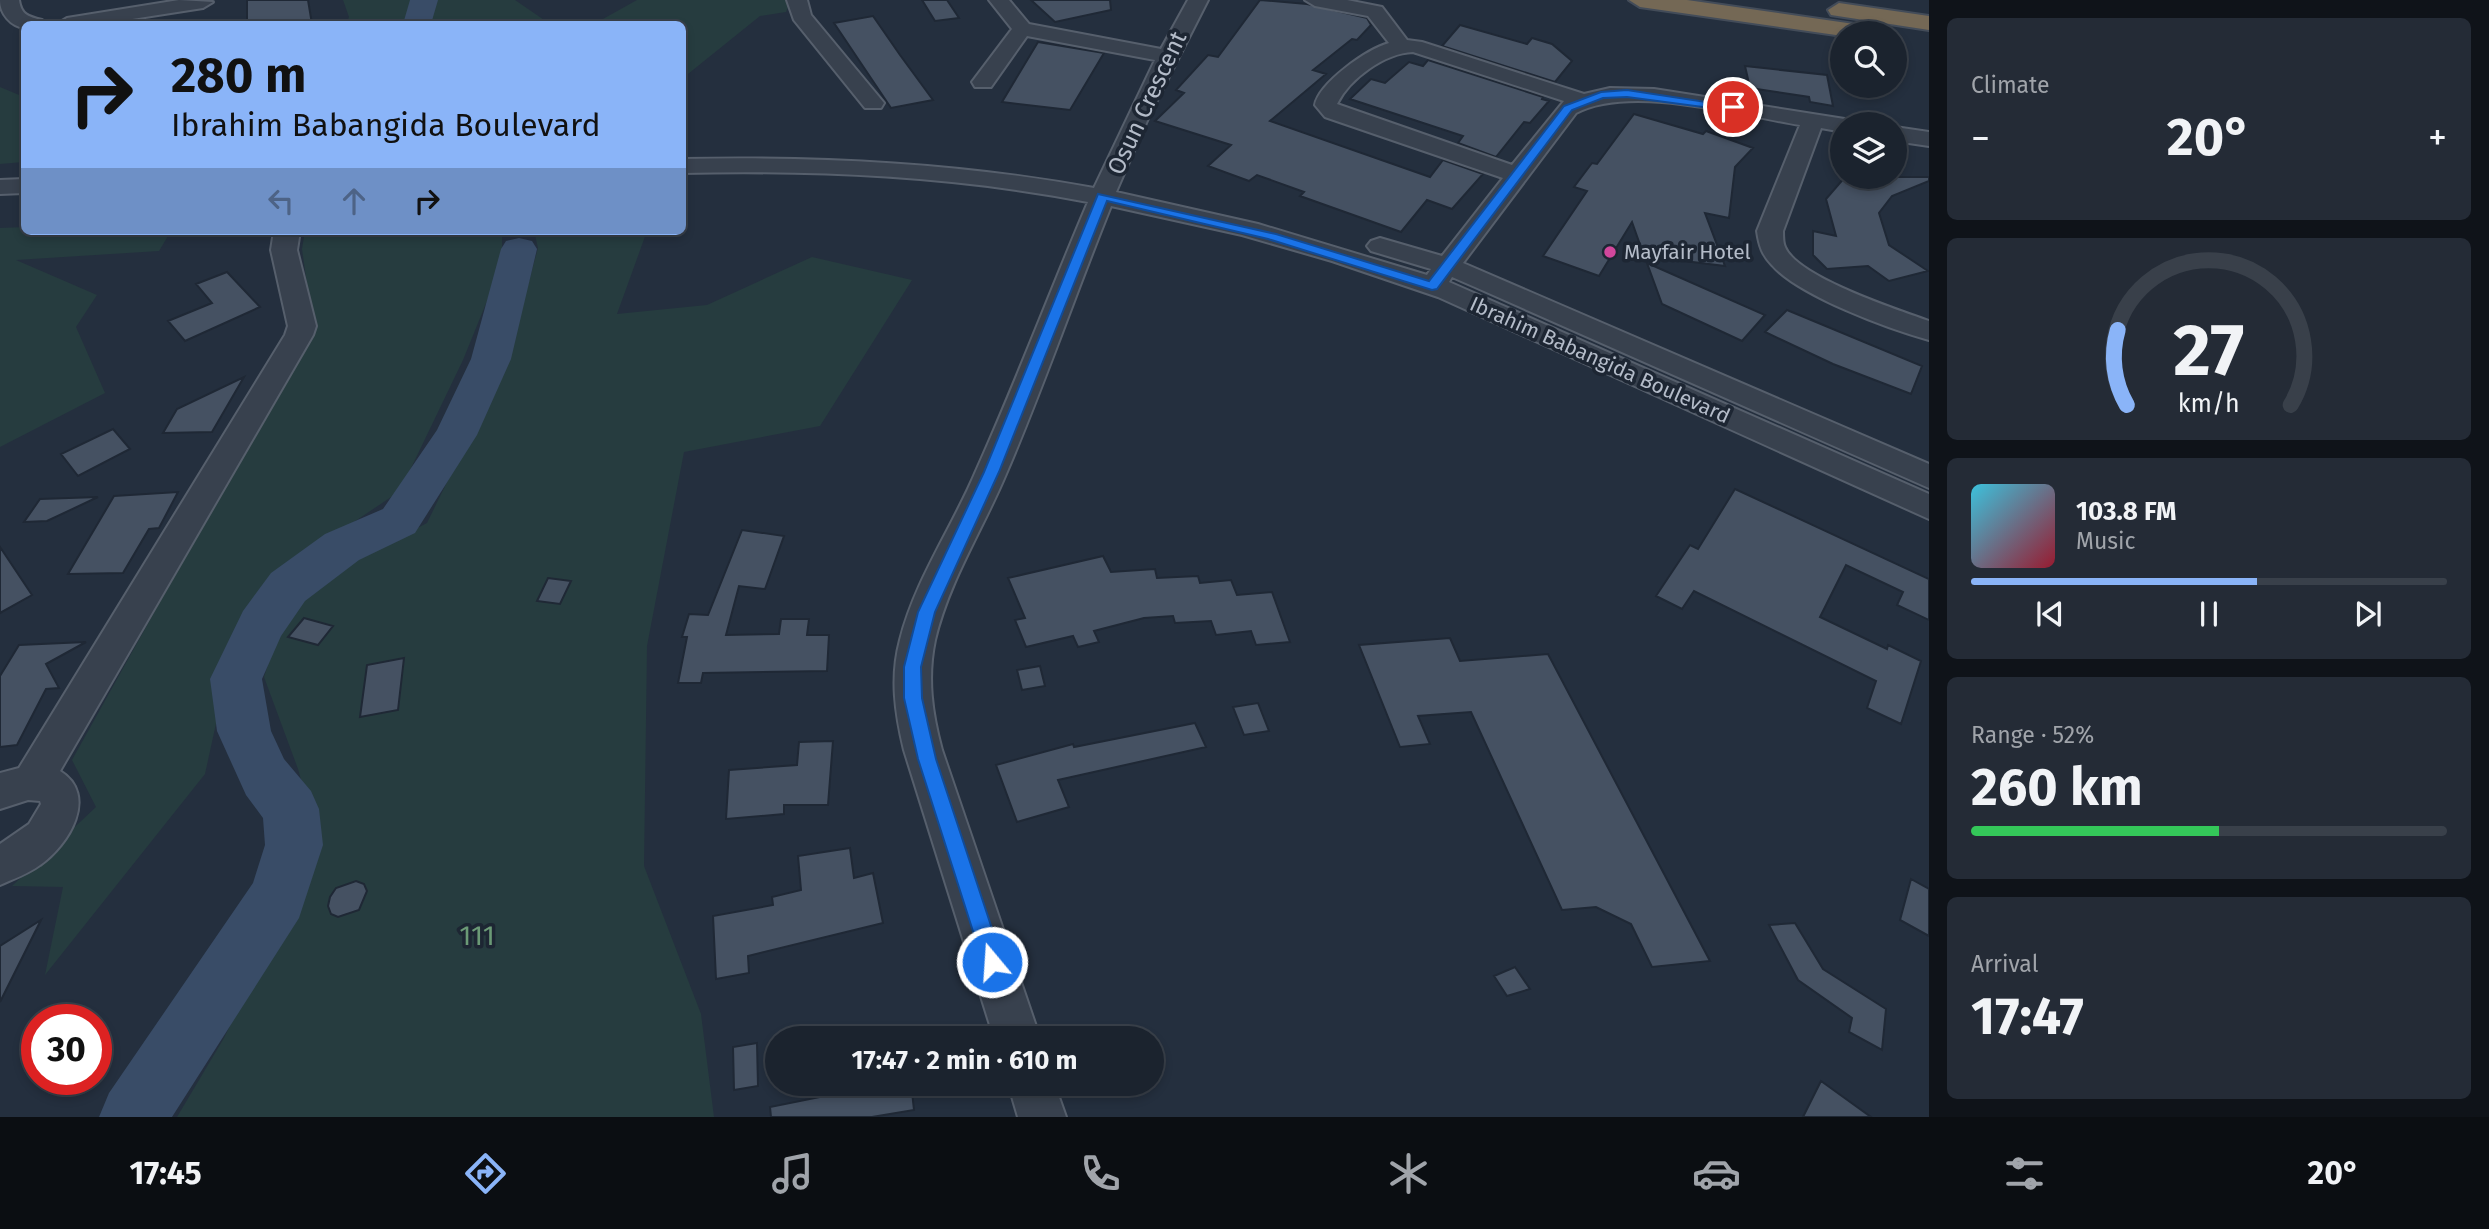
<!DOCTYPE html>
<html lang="en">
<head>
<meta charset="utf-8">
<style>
	:root { --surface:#1b232e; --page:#242b36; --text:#f1f3f6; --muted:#a0a4aa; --line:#39404a; --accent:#8ab4f8 }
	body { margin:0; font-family:"Fira Sans",sans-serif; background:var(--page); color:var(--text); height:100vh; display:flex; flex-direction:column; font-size:26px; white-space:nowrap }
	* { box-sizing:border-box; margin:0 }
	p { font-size:23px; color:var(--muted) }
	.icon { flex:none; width:38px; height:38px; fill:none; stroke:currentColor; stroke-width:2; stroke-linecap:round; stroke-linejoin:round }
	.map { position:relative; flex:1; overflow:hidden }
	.panel { display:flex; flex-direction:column; gap:18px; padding:18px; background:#0f1319; width:560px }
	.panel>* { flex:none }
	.hud { position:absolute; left:21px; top:21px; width:665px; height:214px; border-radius:10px; box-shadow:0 4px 10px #0003,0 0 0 2px var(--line); background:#8ab4f8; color:#111; overflow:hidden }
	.buttons { position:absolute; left:1830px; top:21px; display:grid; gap:14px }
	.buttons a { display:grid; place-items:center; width:77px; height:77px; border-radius:50%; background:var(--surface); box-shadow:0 4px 10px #0003,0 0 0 2px var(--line); font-size:35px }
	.speed { position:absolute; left:21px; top:1004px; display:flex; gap:14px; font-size:35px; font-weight:700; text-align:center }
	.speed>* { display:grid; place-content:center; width:91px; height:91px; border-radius:50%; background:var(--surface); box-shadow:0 4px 10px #0003,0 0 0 2px var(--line); line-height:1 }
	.speed .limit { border:10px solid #d22; background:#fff; color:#111 }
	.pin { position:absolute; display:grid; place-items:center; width:60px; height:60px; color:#fff; margin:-30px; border:4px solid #fff; border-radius:50%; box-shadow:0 2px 7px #0007 }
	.me { position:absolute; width:77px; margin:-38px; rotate:342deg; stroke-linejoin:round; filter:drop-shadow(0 0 5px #0008) }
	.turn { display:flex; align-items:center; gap:24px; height:147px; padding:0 35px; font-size:32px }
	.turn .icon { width:91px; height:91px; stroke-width:2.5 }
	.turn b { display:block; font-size:49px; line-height:60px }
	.lanes { display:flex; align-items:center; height:66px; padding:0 35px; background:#0003; justify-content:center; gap:35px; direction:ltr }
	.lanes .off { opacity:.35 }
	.big { font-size:52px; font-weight:700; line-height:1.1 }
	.panel .widget { flex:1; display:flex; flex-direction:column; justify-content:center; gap:10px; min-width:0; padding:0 24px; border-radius:10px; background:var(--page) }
	.panel .dial { align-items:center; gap:0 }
	.dial svg { height:182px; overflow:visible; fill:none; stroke:var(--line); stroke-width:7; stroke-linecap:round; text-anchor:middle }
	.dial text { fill:var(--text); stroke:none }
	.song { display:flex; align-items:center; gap:21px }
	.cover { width:84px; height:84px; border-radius:10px; background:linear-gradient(135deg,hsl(190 70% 55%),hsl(350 70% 35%)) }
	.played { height:7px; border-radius:4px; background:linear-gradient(90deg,var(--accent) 60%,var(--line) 60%) }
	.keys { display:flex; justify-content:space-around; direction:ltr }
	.heat { display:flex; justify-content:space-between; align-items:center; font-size:38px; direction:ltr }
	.charge { height:10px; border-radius:5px; background:linear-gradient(90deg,#34c759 52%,var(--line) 0) }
	.trip { position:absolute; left:765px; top:1026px; width:399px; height:70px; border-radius:35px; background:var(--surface); box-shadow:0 4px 10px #0003,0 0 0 2px var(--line); font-weight:700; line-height:70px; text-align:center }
	.dock { display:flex; height:112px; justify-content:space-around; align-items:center; background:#0b0e12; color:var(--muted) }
	.dock .icon { width:49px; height:49px }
	.dock .active { color:var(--accent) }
	.dock b { font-size:32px; color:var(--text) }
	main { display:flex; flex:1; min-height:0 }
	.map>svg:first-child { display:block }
	.green { fill:#263c3f }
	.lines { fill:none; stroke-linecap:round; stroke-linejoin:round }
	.river { fill:#394c67; fill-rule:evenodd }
	.building { fill:#455162; stroke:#1f2835; stroke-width:2 }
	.minor-casing { stroke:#565f6c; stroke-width:4 }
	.highway-casing { stroke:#434c59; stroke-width:4 }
	.minor { fill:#38414e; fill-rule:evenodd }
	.highway { fill:#746855; fill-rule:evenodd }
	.route { fill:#1a73e8; stroke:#114b97; stroke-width:2 }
	.hotel-dot { fill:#d1479c; stroke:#1d2633; stroke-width:2.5 }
	.labels { text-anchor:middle; stroke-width:7; stroke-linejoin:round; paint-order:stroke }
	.far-poi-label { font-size:21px; fill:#b4bcc9; stroke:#1d2633; text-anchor:start }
	.far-street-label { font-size:21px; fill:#b4bcc9; stroke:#1d2633 }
	.street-label { font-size:24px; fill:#b4bcc9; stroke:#1d2633 }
	.near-park-label { font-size:28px; fill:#6b9a76; stroke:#1d2633 }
</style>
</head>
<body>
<main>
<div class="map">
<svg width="1929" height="1117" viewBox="0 0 1929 1117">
	<rect width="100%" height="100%" fill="#242f3e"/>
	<path class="green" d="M343,0H515L550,24H346L349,17Z
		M637,0H791L786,12L760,16L683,78L682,24H594Z
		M0,87L24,97V162L0,164Z
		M24,227V231H171L159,251L16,260L97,295L76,327L105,393L0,447V228Z
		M305,231H502V264L463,360L400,491L330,538L238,623L205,774L45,975L63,887L12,886L96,807L72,760L313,327L302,249Z
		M534,231H647L617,314L707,305L812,257L912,280L820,426L684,452L647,646L644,866L701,1014L714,1117H177L224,1038L319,843L298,769L264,677L283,616L327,575L427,523L509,355L538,248Z"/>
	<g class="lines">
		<path class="river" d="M410,0H438L431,24H403Z
			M519,238L532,241L537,249L511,359L477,435L415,533L359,560L305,601L281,636L262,679L271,731L284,759L311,791L319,809L323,845L299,918L172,1117H99L109,1093L253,883L265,845L263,818L246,795L217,731L210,679L243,611L271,573L325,534L383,509L437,430L471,359L501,249L506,241Z"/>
	</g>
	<path class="building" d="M247,0H308L312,24H247Z
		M922,0H947L959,18L935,21Z
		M1031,0H1110L1111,10L1055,22Z
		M1260,0L1307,4L1367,18L1371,25L1357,40L1352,39L1313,70L1326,74L1270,121L1430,177L1443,160L1483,174L1452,209L1427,200L1401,232L1300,196L1304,192L1257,175L1249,181L1208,166L1231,145L1155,121L1184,93L1176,90L1208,55L1218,57Z
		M873,16L900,55L933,100L891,108L834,23Z
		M1460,25L1527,44L1532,38L1552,44L1572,61L1555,82L1442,46Z
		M1038,42L1104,53L1070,110L1002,102Z
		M1428,60L1543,97L1542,99L1549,101L1530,123L1524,122L1496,157L1458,143L1463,136L1350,99L1371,79L1385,83L1409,62L1423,66Z
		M1745,66L1827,75L1833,106L1810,102L1809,97L1750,88Z
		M1634,114L1703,134L1706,131L1753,148L1735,167L1729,218L1705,213L1725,266L1644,256L1632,222L1599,276L1543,256L1587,191L1574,187L1592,163L1597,164Z
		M1845,177H1929V181L1892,196L1879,213L1889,245L1928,271L1889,281L1868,266L1827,269L1813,255V231L1836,236L1826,199Z
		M1647,263L1765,315L1742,341L1662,304Z
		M227,272L260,307L185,341L168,321L212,303L196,284Z
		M1787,310L1922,366L1911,394L1833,364L1765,332Z
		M244,377L212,432L163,433L177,409Z
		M113,429L130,449L78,476L61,454Z
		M1735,489L1929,579V620L1897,605L1903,592L1846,565L1820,617L1887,649L1888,645L1921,661L1901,724L1867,708L1876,681L1694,591L1682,609L1656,596L1690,545L1698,549Z
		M178,492L159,528L149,529L123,573L68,574L114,496Z
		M98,497L47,521L24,522L40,499Z
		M742,530L784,536L765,589L739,586L726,635L779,634L781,619H809L807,635H829L827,671L703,673L701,683H678L687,637H682L689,614L708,615Z
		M0,547L32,595L0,613Z
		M1103,556L1111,572L1155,569L1157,578L1198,576L1200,583L1231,580L1237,595L1272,592L1290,642L1256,645L1251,631L1216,635L1211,621L1175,623L1173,616L1144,618L1094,631L1099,642L1078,647L1073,636L1026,647L1015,620L1025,618L1008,578Z
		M548,578L571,581L560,604L537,601Z
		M304,618L333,626L318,645L288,637Z
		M1450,638L1460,661L1548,654L1710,961L1652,967L1631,924L1596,907L1562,910L1471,712L1418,716L1430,744L1400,747L1359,645Z
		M86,642L46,664L59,688L46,689L17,745L0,747V676L19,645Z
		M404,658L398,710L360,717L367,665Z
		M1040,666L1045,686L1022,690L1017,670Z
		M1258,703L1269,731L1244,735L1233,707Z
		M1195,723L1206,747L1058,780L1069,807L1017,822L996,765L1073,744L1074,747Z
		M833,741L828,805H784V814L726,819L729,770L797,765L799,742Z
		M850,848L854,878L873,873L883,923L748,956L749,973L716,979L713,916L773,905L772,897L801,890L798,856Z
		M1911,879L1929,889V936L1900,920Z
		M356,881L364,884L367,891L359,910L338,917L331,914L328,906L330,897L336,888Z
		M41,920L0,1002V946Z
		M1795,923L1823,969L1886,1009L1882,1050L1849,1032L1852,1018L1798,980L1769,925Z
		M1515,967L1530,989L1507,996L1494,976Z
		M757,1043L758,1086L734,1090L733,1047Z
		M1821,1081L1871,1117H1803Z
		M819,1083H911L914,1110L872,1117H771L770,1107L820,1097Z"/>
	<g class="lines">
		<g class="minor-casing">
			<path id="minor" d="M0,0H19C21,15 29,17 42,20L45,24H24V28C11,26 0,14 0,0Z
				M179,0L213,2L203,8L100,24H57L67,18Z
				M787,0H807L811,15L884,103L881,108H865L794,20Z
				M989,0H1009L1029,24L1161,49L1188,0H1208L1150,114L1116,192L1258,224L1427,275L1431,269L1371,251L1367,246L1371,241L1380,238L1442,256L1503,178L1325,117L1315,105C1319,83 1367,49 1389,43L1368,16L1315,6L1305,0H1347L1382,7L1407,40L1422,42L1584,94L1610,88L1654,89L1851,120L1854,124H1843V132L1821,128L1783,231C1783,236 1783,243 1785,247C1797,277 1898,310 1929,321V340C1889,329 1799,296 1772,265C1762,255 1759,245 1757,231L1800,125C1739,115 1630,84 1576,113L1463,263L1929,464V488L1475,287L1452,277L1449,282L1929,494V519L1438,297L1332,261L1242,235L1111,206C1075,295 1044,386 1006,474C983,529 949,581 935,640C927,678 932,713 942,750L1040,1038H994L904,750C895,713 890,677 900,640C915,580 952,528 976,471C1016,382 1050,291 1088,202C954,176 819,170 682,173V159C821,156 958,163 1094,188L1155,60L1027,36L991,87H975L972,82L1012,29ZM1413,52L1564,101L1512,165L1337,104C1350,78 1385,53 1413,52Z
				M1895,127L1929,132V146L1895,141Z
				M24,179V193L0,194V180Z
				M274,231H300L297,250L316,326L313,335L60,771C99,795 69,845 40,865C28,874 13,879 0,885V844L29,824L41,804L40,801L28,800L0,809V773L19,768L285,335L288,326L271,250Z
				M1008,1083H1054L1066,1117H1018Z"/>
		</g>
		<g class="highway-casing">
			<path id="highway" d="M1629,0H1687L1868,26L1876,28L1880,33H1843V36L1640,7Z
				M1839,3L1929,16V30L1831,15L1828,10Z"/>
		</g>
		<use href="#minor" class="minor"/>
		<use href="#highway" class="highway"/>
	</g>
	<path class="route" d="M1627,90L1739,107L1733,111L1627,97L1603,98L1572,110L1437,289L1432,290L1268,239L1107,201L999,472L935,612L921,667L922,698L936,759L1003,962L1000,969L992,972L985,969L918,759L904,698V667L918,612L984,472L1098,194L1276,234L1429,281L1564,106L1601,92Z"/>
	<circle class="hotel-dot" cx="1610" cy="252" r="7"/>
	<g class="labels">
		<g class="far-poi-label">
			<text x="1624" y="259">Mayfair Hotel</text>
		</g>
		<g class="far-street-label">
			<text transform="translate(1600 360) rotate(24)" y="7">Ibrahim Babangida Boulevard</text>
		</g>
		<g class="street-label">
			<text transform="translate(1147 103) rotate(-65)" y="8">Osun Crescent</text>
		</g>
		<g class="near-park-label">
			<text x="477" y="945">111</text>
		</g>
	</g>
</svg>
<div class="buttons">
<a><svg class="icon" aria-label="search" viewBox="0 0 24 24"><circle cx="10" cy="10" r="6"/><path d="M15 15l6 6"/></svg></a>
<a><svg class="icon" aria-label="layers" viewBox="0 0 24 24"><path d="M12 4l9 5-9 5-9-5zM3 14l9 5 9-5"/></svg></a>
</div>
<div class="speed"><div class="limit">30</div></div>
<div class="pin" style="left:1733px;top:107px;background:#d93025"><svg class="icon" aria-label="arrive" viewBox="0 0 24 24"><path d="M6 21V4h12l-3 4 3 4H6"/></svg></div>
<svg class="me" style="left:992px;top:962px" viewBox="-20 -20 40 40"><circle r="17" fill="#1a73e8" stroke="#fff" stroke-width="3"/><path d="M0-11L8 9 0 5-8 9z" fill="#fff"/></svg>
<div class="trip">17:47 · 2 min · 610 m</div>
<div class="hud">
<div class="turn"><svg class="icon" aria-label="right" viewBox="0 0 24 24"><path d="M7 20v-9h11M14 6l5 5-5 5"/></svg><div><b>280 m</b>Ibrahim Babangida Boulevard</div></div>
<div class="lanes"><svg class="icon off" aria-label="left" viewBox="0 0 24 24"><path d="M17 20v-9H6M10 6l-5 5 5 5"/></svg><svg class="icon off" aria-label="ahead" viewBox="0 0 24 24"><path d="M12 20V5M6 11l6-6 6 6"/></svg><svg class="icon" aria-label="right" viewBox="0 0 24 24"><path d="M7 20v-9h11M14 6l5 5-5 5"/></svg></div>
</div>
</div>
<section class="panel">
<div class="widget"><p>Climate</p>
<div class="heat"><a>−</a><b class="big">20°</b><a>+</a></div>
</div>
<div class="widget dial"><svg viewBox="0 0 100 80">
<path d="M14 69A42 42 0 1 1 86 69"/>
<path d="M14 69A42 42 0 0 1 10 36" stroke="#8ab4f8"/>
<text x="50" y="56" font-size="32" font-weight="700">27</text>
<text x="50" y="72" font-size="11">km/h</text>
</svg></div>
<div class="widget">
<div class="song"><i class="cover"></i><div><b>103.8 FM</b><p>Music</p></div></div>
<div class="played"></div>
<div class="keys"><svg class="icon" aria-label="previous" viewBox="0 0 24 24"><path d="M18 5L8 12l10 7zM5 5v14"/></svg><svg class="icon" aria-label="pause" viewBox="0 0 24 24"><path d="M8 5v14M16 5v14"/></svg><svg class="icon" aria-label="next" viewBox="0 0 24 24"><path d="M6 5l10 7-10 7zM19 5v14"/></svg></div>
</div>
<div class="widget"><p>Range · 52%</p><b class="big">260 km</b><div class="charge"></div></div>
<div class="widget"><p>Arrival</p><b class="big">17:47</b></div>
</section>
</main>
<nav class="dock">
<b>17:45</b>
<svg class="icon active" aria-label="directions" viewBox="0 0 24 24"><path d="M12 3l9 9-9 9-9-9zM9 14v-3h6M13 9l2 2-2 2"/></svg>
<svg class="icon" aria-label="music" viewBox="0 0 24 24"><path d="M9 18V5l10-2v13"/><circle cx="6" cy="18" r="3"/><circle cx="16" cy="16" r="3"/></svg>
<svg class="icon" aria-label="phone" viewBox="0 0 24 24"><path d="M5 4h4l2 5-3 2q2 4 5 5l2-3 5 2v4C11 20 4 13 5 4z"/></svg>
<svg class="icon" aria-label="climate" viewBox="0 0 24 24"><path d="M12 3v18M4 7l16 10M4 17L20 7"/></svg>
<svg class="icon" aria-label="car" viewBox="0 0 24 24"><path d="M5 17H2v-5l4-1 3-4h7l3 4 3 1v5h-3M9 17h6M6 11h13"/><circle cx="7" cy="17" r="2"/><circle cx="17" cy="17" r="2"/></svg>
<svg class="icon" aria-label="filters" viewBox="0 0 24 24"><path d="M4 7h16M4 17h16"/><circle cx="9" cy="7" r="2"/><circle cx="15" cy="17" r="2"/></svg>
<b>20°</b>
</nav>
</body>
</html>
